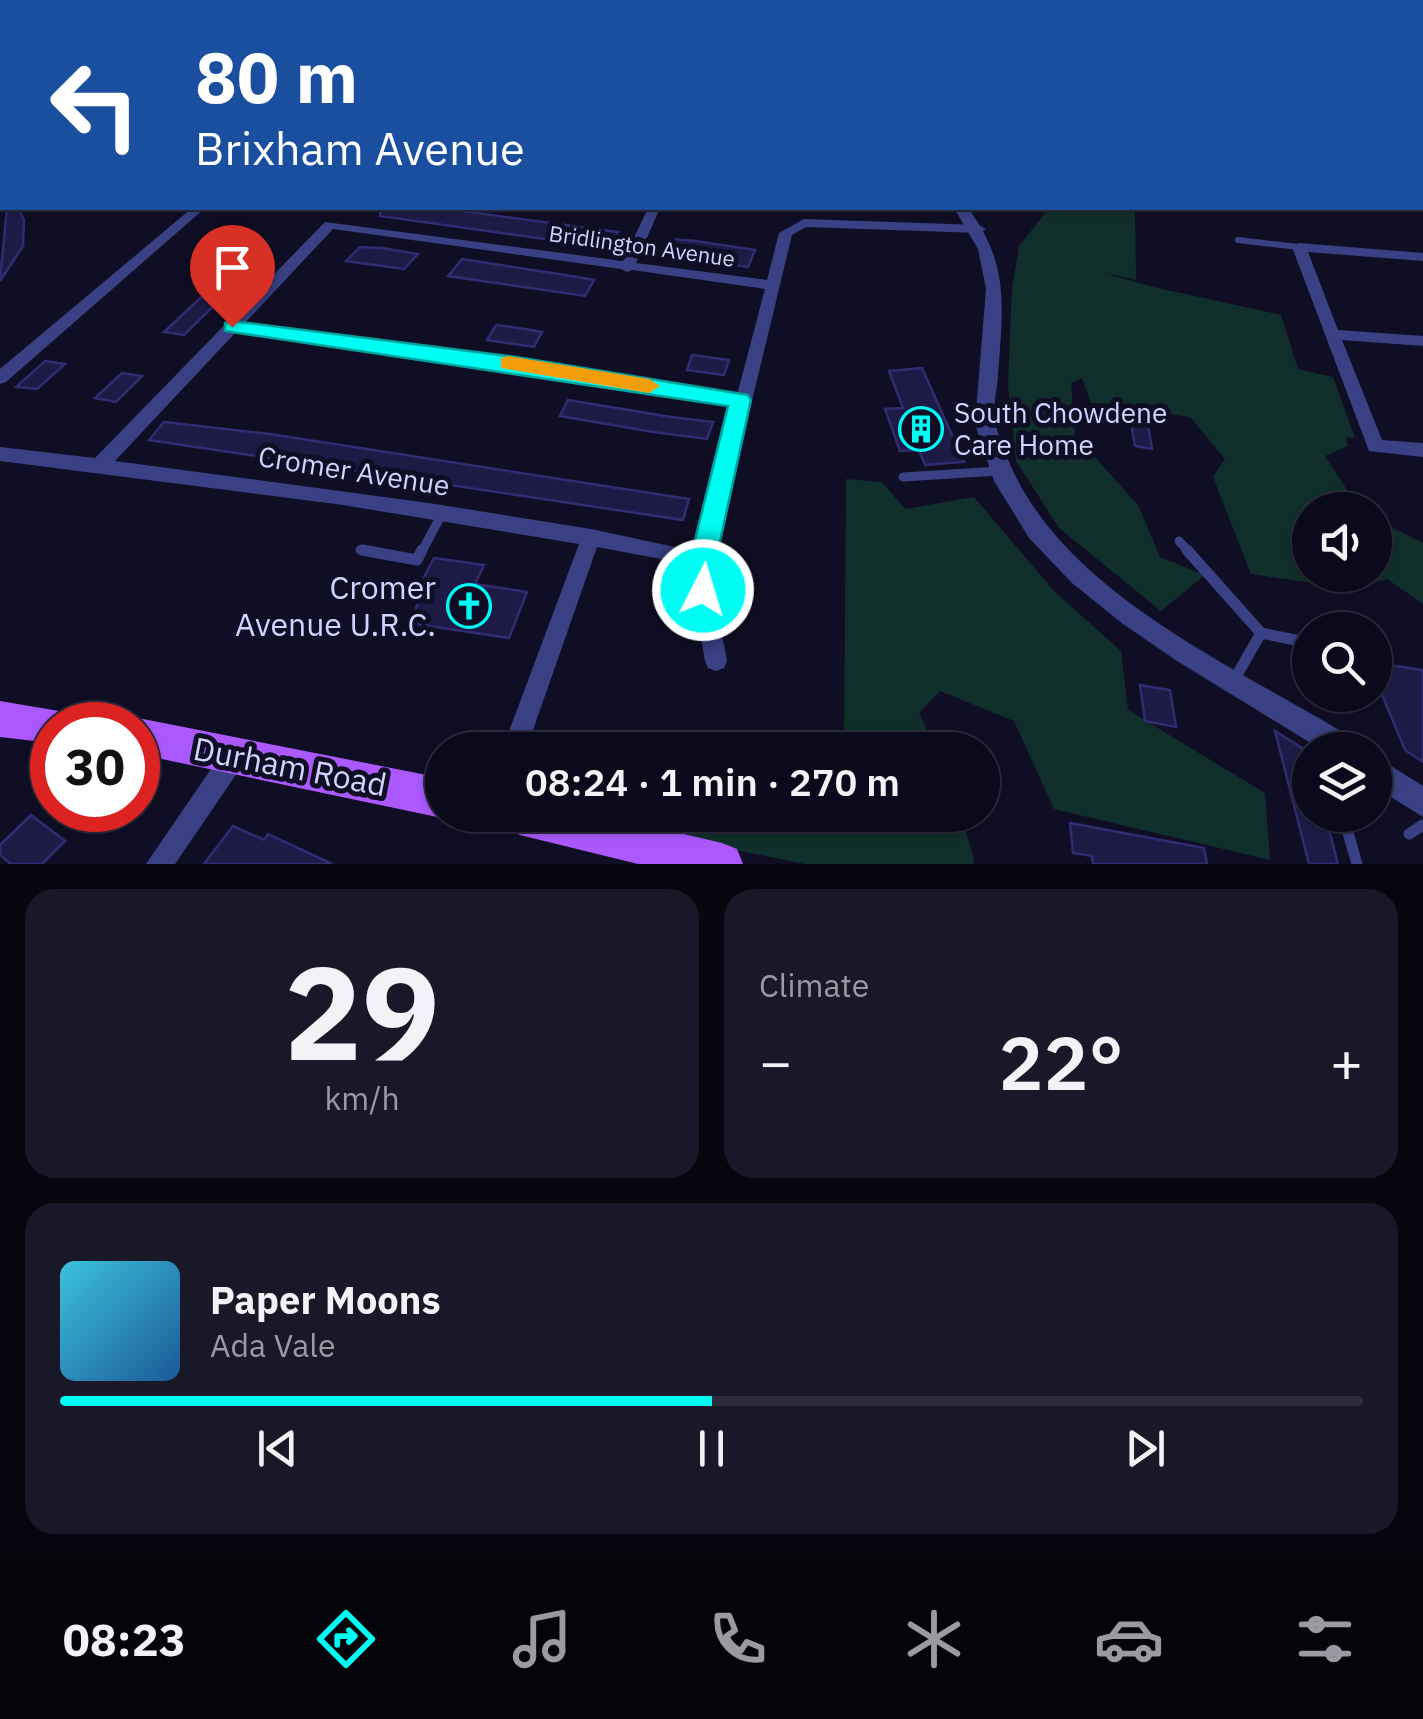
<!DOCTYPE html>
<html lang="en">
<head>
<meta charset="utf-8">
<style>
	:root { --surface:#0b0a1c; --page:#191829; --text:#f1f3f6; --muted:#9a9aa3; --line:#2b2b3b; --accent:#00fdf4 }
	body { margin:0; font-family:"IBM Plex Sans",sans-serif; background:var(--page); color:var(--text); height:100vh; display:flex; flex-direction:column; font-size:38px; white-space:nowrap }
	* { box-sizing:border-box; margin:0 }
	p { font-size:32px; color:var(--muted) }
	.icon { flex:none; width:55px; height:55px; fill:none; stroke:currentColor; stroke-width:2; stroke-linecap:round; stroke-linejoin:round }
	.map { position:relative; height:864px; overflow:hidden }
	.panel { display:flex; flex-direction:column; gap:25px; padding:25px; background:#06060f; flex:1 }
	.panel>* { flex:none }
	.hud { position:absolute; left:0px; top:0px; width:1425px; height:210px; box-shadow:0 2px 8px #0004,0 0 0 2px var(--line); background:#1a4fa0; color:#fff; overflow:hidden }
	.fabs { position:absolute; left:1292px; top:492px; display:grid; gap:20px }
	.fabs a { display:grid; place-items:center; width:100px; height:100px; border-radius:50%; background:var(--surface); box-shadow:0 2px 8px #0004,0 0 0 2px var(--line); font-size:50px }
	.speed { position:absolute; left:30px; top:702px; display:flex; gap:20px; font-size:50px; font-weight:700; text-align:center }
	.speed>* { display:grid; place-content:center; width:130px; height:130px; border-radius:50%; background:var(--surface); box-shadow:0 2px 8px #0004,0 0 0 2px var(--line); line-height:1 }
	.speed .limit { border:15px solid #d22; background:#fff; color:#111 }
	.pin { position:absolute; display:grid; place-items:center; width:85px; height:85px; color:#fff; margin:-102px -42px; border-radius:50% 50% 50% 0; rotate:-45deg; box-shadow:0 0 10px #0007 }
	.pin .icon { rotate:45deg }
	.me { position:absolute; width:110px; margin:-55px; rotate:5deg; stroke-linejoin:round; filter:drop-shadow(0 0 8px #0008) }
	.turn { display:flex; align-items:center; gap:35px; height:210px; padding:0 30px; font-size:45px }
	.turn .icon { width:130px; height:130px; stroke-width:2.5 }
	.turn b { display:block; font-size:70px; line-height:85px }
	.big { font-size:75px; font-weight:600; line-height:1.1 }
	.panel .card { flex:1; display:flex; flex-direction:column; justify-content:center; gap:15px; min-width:0; padding:0 35px; border-radius:30px; background:var(--page) }
	.panel .dial { align-items:center; gap:0 }
	.dial b { font-size:130px; line-height:1 }
	.song { display:flex; align-items:center; gap:30px }
	.cover { width:120px; height:120px; border-radius:15px; background:linear-gradient(135deg,hsl(190 70% 55%),hsl(210 70% 35%)) }
	.played { height:10px; border-radius:5px; background:linear-gradient(90deg,var(--accent) 50%,var(--line) 50%) }
	.keys { display:flex; justify-content:space-around; direction:ltr }
	.heat { display:flex; justify-content:space-between; align-items:center; font-size:55px; direction:ltr }
	.panel .tiles { flex:1; display:grid; gap:25px; grid-template-columns:1fr 1fr }
	.card:last-child { grid-column:span 2 }
	.trip { position:absolute; left:425px; top:732px; width:575px; height:100px; border-radius:50px; background:var(--surface); box-shadow:0 2px 8px #0004,0 0 0 2px var(--line); font-weight:600; line-height:100px; text-align:center }
	.tab-bar { display:flex; height:160px; justify-content:space-around; align-items:center; background:#04040b; color:var(--muted) }
	.tab-bar .icon { width:70px; height:70px }
	.tab-bar .on { color:var(--accent) }
	.tab-bar b { font-size:45px; color:var(--text) }
	.map>svg:first-child { display:block }
	.green { fill:#112f2a }
	.building { fill:#1d1a46; stroke:#312c72; stroke-width:2.5 }
	.lines { fill:none; stroke-linecap:round; stroke-linejoin:round }
	.service-far2 { stroke:#394184; stroke-width:6 }
	.service-far1 { stroke:#394184; stroke-width:9 }
	.service { stroke:#394184; stroke-width:11 }
	.pedestrian { fill:#394184; fill-rule:evenodd }
	.minor { fill:#394184; fill-rule:evenodd }
	.tertiary { fill:#394184; fill-rule:evenodd }
	.primary { fill:#ab59ff; fill-rule:evenodd }
	.route { fill:#00fdf4; stroke:#00a49f; stroke-width:2.5 }
	.slow { fill:#f59e0b }
	.labels { text-anchor:middle; stroke-width:10; stroke-linejoin:round; paint-order:stroke }
	.far-street-label { font-size:22px; fill:#d2d3ff; stroke:#0f0e25 }
	.poi-label { font-size:28px; fill:#d2d3ff; stroke:#0f0e25; text-anchor:start }
	.street-label { font-size:28px; fill:#d2d3ff; stroke:#0f0e25 }
	.near-poi-label { font-size:32px; fill:#d2d3ff; stroke:#0f0e25; text-anchor:end }
	.near-street-label { font-size:32px; fill:#d2d3ff; stroke:#0f0e25 }
</style>
</head>
<body>
<div class="map">
<svg width="1423" height="864" viewBox="0 0 1423 864">
	<rect width="100%" height="100%" fill="#0f0e25"/>
	<path class="green" d="M1049,208H1135L1136,280L1098,271L1149,286L1281,315L1298,369L1333,377L1355,438L1346,437L1348,446L1325,456L1360,510H1310V575H1375V519L1423,543V604L1387,579L1354,589L1251,574L1213,477L1225,459L1190,417L1091,403L1082,378L1071,383L1075,435L1138,505L1160,557L1205,575L1161,611L1059,528L1016,461L1008,386L1012,289L1019,246Z
		M846,479L882,482L905,509L974,497L1054,591L1121,651L1128,710L1265,793L1270,860L1054,809L1014,721L940,691L919,713L937,750H844Z
		M659,815H960L974,858L973,864H805L677,838Z"/>
	<path class="building" d="M7,208H18L24,220L23,246L0,281Z
		M381,208H440L618,232L609,248L380,216Z
		M670,239L696,241L755,250L748,267L700,261L661,255Z
		M360,247L382,248L418,254L404,269L346,261Z
		M462,259L565,275L594,280L585,296L448,276Z
		M211,288L221,299L184,335L164,332Z
		M496,325L519,328L542,332L534,347L487,340Z
		M692,355L729,360L724,375L687,370Z
		M45,361L65,364L37,389L16,387Z
		M922,368L964,462L925,465L919,450L900,451L885,409L903,408L889,371Z
		M122,373L142,376L116,402L95,398Z
		M568,400L671,417L713,422L707,439L653,432L560,416Z
		M1130,417L1147,420L1152,449L1135,446Z
		M164,422L270,434L689,499L683,520L149,440Z
		M434,558L484,565L475,584L527,592L509,638L409,623L429,580L423,579Z
		M1375,663L1423,670V762L1405,750L1375,678Z
		M1140,685L1170,690L1176,727L1145,721Z
		M1275,731L1310,753V815H1325L1338,864H1309Z
		M31,815L65,841L42,864H11L0,855V845Z
		M1070,823L1204,848L1207,864H1093L1092,856L1073,853Z
		M233,826L264,840L268,834L332,864H204Z"/>
	<g class="lines">
		<path class="service-far2" d="M1238,240L1299,247"/>
		<path class="service-far1" d="M903,477L999,471
			M1179,541L1190,553
			M360,550L377,553
			M421,553L443,512"/>
		<path class="service" d="M362,550L417,560L422,550
			M1187,550L1261,633
			M1234,680L1261,633L1310,643
			M1343,815L1357,864
			M1409,834L1423,825"/>
		<path class="pedestrian" d="M1422,133H1423V137H1422Z"/>
		<path class="minor" d="M0,30L2,31V39L0,38Z
			M0,87H2V93H0Z
			M0,143H2V149H0Z
			M2,156V165L0,166V157Z
			M1422,158H1423V166H1422Z
			M1422,181L1423,182V190H1422Z
			M192,208H205L6,382L0,384V369Z
			M648,208H660L636,263L767,280L779,233L804,219L979,225L986,229L979,233L806,227L792,235L717,546L707,557L727,661L724,668L716,671L708,668L705,661L688,564L597,547L526,750H502L579,544L343,505L0,461V447L95,458L325,222L623,261ZM333,229L621,269L627,272L632,270L765,289L737,395L516,359L244,324ZM236,332L516,369L734,406L698,542L684,549L591,529L429,503L115,461Z
			M1299,243L1423,253V261L1308,252L1338,330L1423,336V346L1342,340L1382,440L1423,443V457L1369,451L1292,247Z
			M235,743L244,747L247,755L244,763L175,864H146L226,747Z"/>
		<path class="tertiary" d="M264,0H275L276,2H266Z
			M1038,0H1066L1067,2H1041Z
			M1422,62H1423V68H1422Z
			M954,208H968C1010,265 1003,307 998,375C997,389 993,406 995,420C996,430 1001,440 1004,449C1054,591 1236,666 1356,740L1360,750H1322L1177,661L1123,624L1072,583L1029,538L994,481L975,424L986,289L978,249Z
			M1375,756L1423,786V817L1375,787Z"/>
		<path class="primary" d="M0,701L65,712L70,725H52V743L0,737Z
			M138,718L442,778V815H448L442,818L138,754V725H124Z
			M500,815H603L722,843L737,849L743,864H638L520,835L506,829Z"/>
	</g>
	<path class="route" d="M232,321L516,357L748,395L751,400L719,546L710,558L716,590L713,598H693L684,554L695,540L728,406L225,331V323Z"/>
	<path class="slow" d="M508,356L649,379L660,386L649,393L501,368V358Z"/>
	<defs>
		<g id="building-ring" transform="scale(2.25)"><circle r="9.5" fill="#0f0e25" stroke="#00fdf4" stroke-width="1.5"/><path d="M-4-6H4V6H1V3H-1V6H-4ZM-2.5-4.3h1.7v1.8h-1.7ZM.8-4.3h1.7v1.8H.8ZM-2.5-1h1.7V.8h-1.7ZM.8-1h1.7V.8H.8Z" fill="#00fdf4"/></g>
		<g id="church-ring" transform="scale(2.25)"><circle r="9.5" fill="#0f0e25" stroke="#00fdf4" stroke-width="1.5"/><path d="M-1.2-6h2.4v3.5h3.3v2.4h-3.3V6h-2.4V-.1h-3.3v-2.4h3.3Z" fill="#00fdf4"/></g>
	</defs>
	<g fill-rule="evenodd">
		<use href="#building-ring" x="921" y="429"/>
		<use href="#church-ring" x="469" y="606"/>
	</g>
	<g class="labels">
		<g class="far-street-label">
			<text transform="translate(642 246) rotate(8)" y="8">Bridlington Avenue</text>
		</g>
		<g class="poi-label">
			<text x="954" y="423">South Chowdene<tspan x="954" dy="32">Care Home</tspan></text>
		</g>
		<g class="street-label">
			<text transform="translate(354 471) rotate(9)" y="10">Cromer Avenue</text>
		</g>
		<g class="near-poi-label">
			<text x="436" y="599">Cromer<tspan x="436" dy="37">Avenue U.R.C.</tspan></text>
		</g>
		<g class="near-street-label">
			<text transform="translate(290 767) rotate(11)" y="11">Durham Road</text>
		</g>
	</g>
</svg>
<div class="fabs">
<a><svg class="icon" aria-label="sound" viewBox="0 0 24 24"><path d="M4 9h4l5-4v14l-5-4H4zM17 9q2 3 0 6"/></svg></a>
<a><svg class="icon" aria-label="search" viewBox="0 0 24 24"><circle cx="10" cy="10" r="6"/><path d="M15 15l6 6"/></svg></a>
<a><svg class="icon" aria-label="layers" viewBox="0 0 24 24"><path d="M12 4l9 5-9 5-9-5zM3 14l9 5 9-5"/></svg></a>
</div>
<div class="speed"><div class="limit">30</div></div>
<div class="pin" style="left:232px;top:327px;background:#d93025"><svg class="icon" aria-label="arrive" viewBox="0 0 24 24"><path d="M6 21V4h12l-3 4 3 4H6"/></svg></div>
<svg class="me" style="left:703px;top:590px" viewBox="-20 -20 40 40"><circle r="17" fill="#00fdf4" stroke="#fff" stroke-width="3"/><path d="M0-11L8 9 0 5-8 9z" fill="#fff"/></svg>
<div class="trip">08:24 · 1 min · 270 m</div>
<div class="hud">
<div class="turn"><svg class="icon" aria-label="left" viewBox="0 0 24 24"><path d="M17 20v-9H6M10 6l-5 5 5 5"/></svg><div><b>80 m</b>Brixham Avenue</div></div>
</div>
</div>
<section class="panel">
<div class="tiles">
<div class="card dial"><b>29</b><p>km/h</p></div>
<div class="card"><p>Climate</p>
<div class="heat"><a>−</a><b class="big">22°</b><a>+</a></div>
</div>
<div class="card">
<div class="song"><i class="cover"></i><div><b>Paper Moons</b><p>Ada Vale</p></div></div>
<div class="played"></div>
<div class="keys"><svg class="icon" aria-label="previous" viewBox="0 0 24 24"><path d="M18 5L8 12l10 7zM5 5v14"/></svg><svg class="icon" aria-label="pause" viewBox="0 0 24 24"><path d="M8 5v14M16 5v14"/></svg><svg class="icon" aria-label="next" viewBox="0 0 24 24"><path d="M6 5l10 7-10 7zM19 5v14"/></svg></div>
</div>
</div>
</section>
<nav class="tab-bar">
<b>08:23</b>
<svg class="icon on" aria-label="directions" viewBox="0 0 24 24"><path d="M12 3l9 9-9 9-9-9zM9 14v-3h6M13 9l2 2-2 2"/></svg>
<svg class="icon" aria-label="music" viewBox="0 0 24 24"><path d="M9 18V5l10-2v13"/><circle cx="6" cy="18" r="3"/><circle cx="16" cy="16" r="3"/></svg>
<svg class="icon" aria-label="phone" viewBox="0 0 24 24"><path d="M5 4h4l2 5-3 2q2 4 5 5l2-3 5 2v4C11 20 4 13 5 4z"/></svg>
<svg class="icon" aria-label="climate" viewBox="0 0 24 24"><path d="M12 3v18M4 7l16 10M4 17L20 7"/></svg>
<svg class="icon" aria-label="car" viewBox="0 0 24 24"><path d="M5 17H2v-5l4-1 3-4h7l3 4 3 1v5h-3M9 17h6M6 11h13"/><circle cx="7" cy="17" r="2"/><circle cx="17" cy="17" r="2"/></svg>
<svg class="icon" aria-label="filters" viewBox="0 0 24 24"><path d="M4 7h16M4 17h16"/><circle cx="9" cy="7" r="2"/><circle cx="15" cy="17" r="2"/></svg>
</nav>
</body>
</html>
